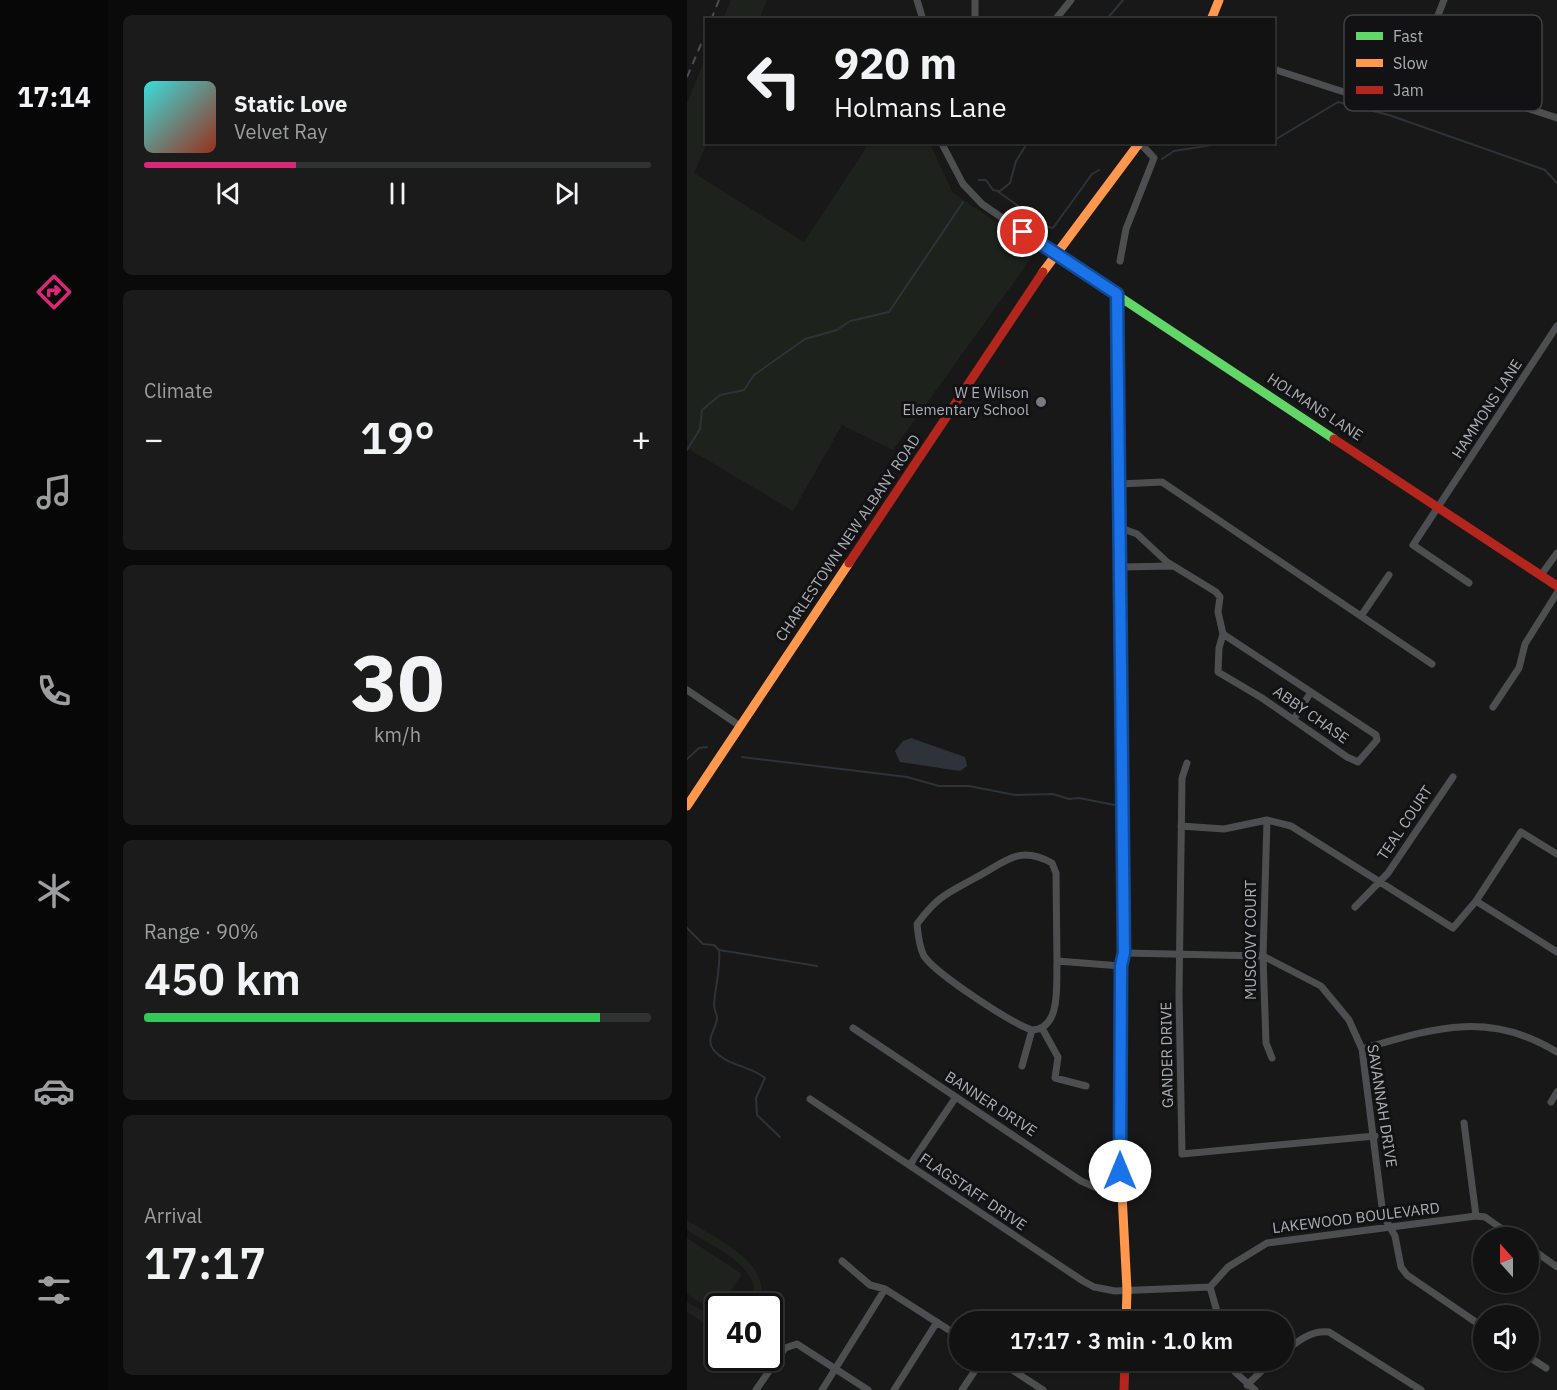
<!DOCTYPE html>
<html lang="en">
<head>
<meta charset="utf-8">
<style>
	:root { --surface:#121212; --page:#1b1b1b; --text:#f1f3f6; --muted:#9c9e9f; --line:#313232; --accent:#db2777 }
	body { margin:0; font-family:"IBM Plex Sans",sans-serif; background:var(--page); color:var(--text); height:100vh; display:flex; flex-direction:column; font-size:22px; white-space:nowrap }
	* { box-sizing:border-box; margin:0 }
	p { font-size:20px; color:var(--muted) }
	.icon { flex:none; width:33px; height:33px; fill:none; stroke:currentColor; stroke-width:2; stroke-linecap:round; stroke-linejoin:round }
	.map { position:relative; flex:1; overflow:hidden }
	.panel { display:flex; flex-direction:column; gap:15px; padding:15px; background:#0a0a0a; width:579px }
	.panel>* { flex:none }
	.top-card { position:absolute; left:18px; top:18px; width:570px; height:126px; border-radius:0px; box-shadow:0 2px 4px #0004,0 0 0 2px var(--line); background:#121212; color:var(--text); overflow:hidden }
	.needle { width:39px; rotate:339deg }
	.tools { position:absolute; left:786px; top:1227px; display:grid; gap:12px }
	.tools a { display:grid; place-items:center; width:66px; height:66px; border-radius:50%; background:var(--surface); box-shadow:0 2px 4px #0004,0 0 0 2px var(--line); font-size:30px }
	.speed { position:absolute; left:18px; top:1293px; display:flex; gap:12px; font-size:30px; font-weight:700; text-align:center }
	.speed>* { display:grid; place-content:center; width:78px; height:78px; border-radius:50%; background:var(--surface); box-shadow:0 2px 4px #0004,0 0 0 2px var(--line); line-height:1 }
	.speed .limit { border:3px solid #111; border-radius:9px; background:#fff; color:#111 }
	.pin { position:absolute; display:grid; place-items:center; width:51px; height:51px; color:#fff; margin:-26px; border:3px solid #fff; border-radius:50%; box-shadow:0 2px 6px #0007 }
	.me { position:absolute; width:66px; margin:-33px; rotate:0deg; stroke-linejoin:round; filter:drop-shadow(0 0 4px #0008) }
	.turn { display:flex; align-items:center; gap:21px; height:126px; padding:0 30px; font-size:27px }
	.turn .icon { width:78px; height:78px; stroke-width:2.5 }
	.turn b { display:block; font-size:42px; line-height:51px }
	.big { font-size:45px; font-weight:600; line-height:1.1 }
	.panel .tile { flex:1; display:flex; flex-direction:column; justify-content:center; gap:9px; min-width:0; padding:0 21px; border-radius:9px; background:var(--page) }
	.panel .dial { align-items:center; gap:0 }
	.dial b { font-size:78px; line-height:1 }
	.song { display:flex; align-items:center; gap:18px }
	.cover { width:72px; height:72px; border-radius:9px; background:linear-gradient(135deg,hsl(180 70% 55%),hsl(10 70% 35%)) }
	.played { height:6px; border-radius:3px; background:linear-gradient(90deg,var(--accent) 30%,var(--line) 30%) }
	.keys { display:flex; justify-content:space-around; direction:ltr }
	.heat { display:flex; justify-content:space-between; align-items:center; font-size:33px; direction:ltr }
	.charge { height:9px; border-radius:4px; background:linear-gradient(90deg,#34c759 90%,var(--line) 0) }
	.trip { position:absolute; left:262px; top:1311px; width:345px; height:60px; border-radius:30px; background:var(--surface); box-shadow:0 2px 4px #0004,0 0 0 2px var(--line); font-weight:600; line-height:60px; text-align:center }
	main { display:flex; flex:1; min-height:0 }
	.tabs { display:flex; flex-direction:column; width:108px; justify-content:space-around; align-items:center; background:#070707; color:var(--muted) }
	.tabs .icon { width:42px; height:42px }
	.tabs .selected { color:var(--accent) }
	.tabs b { font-size:27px; color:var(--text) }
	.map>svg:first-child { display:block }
	.green { fill:#1d221d }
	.water { fill:#2d3338 }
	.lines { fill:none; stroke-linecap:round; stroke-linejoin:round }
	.stream { stroke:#2d3338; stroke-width:2 }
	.street { stroke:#4d4e51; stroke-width:7 }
	.fast { stroke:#63d668; stroke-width:9 }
	.slow { stroke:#ff974d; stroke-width:9 }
	.jam { stroke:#b3261e; stroke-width:9 }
	.rail { stroke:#4d4e4f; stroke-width:2; stroke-dasharray:8 6; stroke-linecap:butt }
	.route-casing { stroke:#114b97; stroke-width:15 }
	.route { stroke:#1a73e8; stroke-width:10 }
	.poi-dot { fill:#787a7f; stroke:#121214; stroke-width:2 }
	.labels { text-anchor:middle; stroke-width:6; stroke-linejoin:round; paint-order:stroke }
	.poi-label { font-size:15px; fill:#abafb7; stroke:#121214; text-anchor:end }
	.street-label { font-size:15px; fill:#abafb7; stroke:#121214 }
	.key { fill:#121214; stroke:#404145; stroke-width:1.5 }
	.key-label { font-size:16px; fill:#abafb7 }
</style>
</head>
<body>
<main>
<nav class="tabs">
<b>17:14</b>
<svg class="icon selected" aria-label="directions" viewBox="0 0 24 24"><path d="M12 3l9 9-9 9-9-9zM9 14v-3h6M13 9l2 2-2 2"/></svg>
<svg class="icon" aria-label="music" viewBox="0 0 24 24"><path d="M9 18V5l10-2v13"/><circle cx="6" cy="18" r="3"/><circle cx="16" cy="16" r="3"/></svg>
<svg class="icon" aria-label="phone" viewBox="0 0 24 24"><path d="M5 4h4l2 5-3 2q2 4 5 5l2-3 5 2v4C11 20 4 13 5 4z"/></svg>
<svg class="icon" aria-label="climate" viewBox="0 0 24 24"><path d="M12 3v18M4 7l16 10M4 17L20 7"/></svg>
<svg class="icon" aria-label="car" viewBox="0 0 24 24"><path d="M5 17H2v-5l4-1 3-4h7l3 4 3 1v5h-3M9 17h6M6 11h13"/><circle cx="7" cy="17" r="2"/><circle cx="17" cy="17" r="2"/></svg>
<svg class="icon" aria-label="filters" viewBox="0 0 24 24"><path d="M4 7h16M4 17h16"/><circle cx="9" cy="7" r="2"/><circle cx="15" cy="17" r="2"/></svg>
</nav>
<section class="panel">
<div class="tile">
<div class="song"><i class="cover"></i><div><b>Static Love</b><p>Velvet Ray</p></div></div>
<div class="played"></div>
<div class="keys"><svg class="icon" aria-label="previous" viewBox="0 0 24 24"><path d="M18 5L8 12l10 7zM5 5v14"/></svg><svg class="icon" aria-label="pause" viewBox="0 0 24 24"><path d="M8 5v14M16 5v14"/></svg><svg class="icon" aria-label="next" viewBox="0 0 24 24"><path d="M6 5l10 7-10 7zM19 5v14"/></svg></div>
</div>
<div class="tile"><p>Climate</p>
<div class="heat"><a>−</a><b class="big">19°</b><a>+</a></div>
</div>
<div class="tile dial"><b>30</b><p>km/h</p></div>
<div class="tile"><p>Range · 90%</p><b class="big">450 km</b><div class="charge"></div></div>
<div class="tile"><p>Arrival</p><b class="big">17:17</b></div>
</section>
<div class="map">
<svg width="870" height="1390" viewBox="0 0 870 1390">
	<rect width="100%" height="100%" fill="#181818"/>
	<path class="green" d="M44,0H80L72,19H36Z
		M19,57L20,143L7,173L117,242L182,143L242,142L266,193L350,250L206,450L155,425L106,511L0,448V103Z
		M0,1220C30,1240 88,1263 72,1306H63C83,1269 24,1246 0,1230Z
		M0,1238L55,1274L29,1313L0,1294Z
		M0,1302L31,1320V1328L22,1326L0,1312Z"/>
	<path class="water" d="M224,738L278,757L280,766L273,771L213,762L208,751L216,741Z"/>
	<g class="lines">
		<path class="stream" d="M419,20L436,0
			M586,141L651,102L702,115L858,170L870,183
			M475,159L487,151L543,142
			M292,180H299L306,190L313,191L323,183L329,161L341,142
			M310,191L361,227L366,228L405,174L412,170
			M0,450L13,429L15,410L33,395L57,390L67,375L118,339L150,330L163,321L202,312L276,202
			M55,757L220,777L252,786H282L328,795L366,794L382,799L392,798L433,806
			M0,759L12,748L20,747
			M0,928L16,944L27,945L32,950L130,966
			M32,950C34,967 28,987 27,1005C27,1010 30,1014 30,1018C30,1029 18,1038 26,1049C39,1066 62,1065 78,1078L69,1098L70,1115L93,1137"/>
		<path class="street" d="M230,0L236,20
			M288,0V20
			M368,20L384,0
			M586,69L694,104L709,101L729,71L757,0
			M729,71L870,118
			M254,142L276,184L295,204L368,254
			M433,261L439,229L467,158L453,143
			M433,484L475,482L745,664
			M434,528L450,534L480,562L529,592L533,597L531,612L536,634L689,735L690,740L671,762L660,757L575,698L531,672L532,648L536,634
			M434,567L486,566
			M854,575L870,553
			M782,583L726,545L870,326
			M674,616L702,575
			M0,690L53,726
			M806,707L832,668L838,644L870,593
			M607,719L624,692
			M500,763L495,778L492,994L495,1154L688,1136
			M580,820L576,956L579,1043L585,1058
			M494,826L537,829L580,820L604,826L766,928L789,901L834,832L870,854
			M789,901L870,952
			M668,907L701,873L766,777
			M437,953L576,956L634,986L662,1020L675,1049L696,1215L708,1236L714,1267L720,1275L796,1327
			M370,961C369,983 375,1029 345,1030C324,1023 249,974 237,956C232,947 231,934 230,924C251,896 259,894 288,878C318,863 330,844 365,863L369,873L370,961L434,966
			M166,1028L394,1181L410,1188L433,1191
			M356,1030L371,1057L368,1078L399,1086
			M675,1049C747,1028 802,1010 870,1052
			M335,1066L345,1030
			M123,1099L396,1281L407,1287L428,1291L523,1287L541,1267L580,1243L789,1216L798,1217L828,1238
			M864,1102L870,1092
			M777,1123L789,1216
			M223,1165L269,1097
			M842,1247L870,1267
			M155,1261L183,1285L198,1289L273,1337
			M523,1287L533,1322
			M597,1352C611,1341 624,1330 642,1332L734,1390
			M842,1357L859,1368
			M310,1360L356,1390
			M542,1360L548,1372L568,1390
			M560,1385L586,1360
			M69,1390L98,1348L110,1344L181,1390
			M135,1390L198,1289
			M207,1390L250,1322
			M275,1390L295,1360"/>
		<path class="fast" d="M368,254L647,439
			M433,1155L434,966L437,953L434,683"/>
		<path class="slow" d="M524,20L532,0
			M356,272L453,142
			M430,294L434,683
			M0,806L162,563
			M433,1155L440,1290L439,1322"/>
		<path class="jam" d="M647,439L870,586
			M162,563L356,272
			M437,1390L438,1360"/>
		<path class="rail" d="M24,20L32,0
			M0,77L20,30"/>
	</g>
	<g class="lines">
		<g class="route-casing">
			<path id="route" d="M336,232L430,294L437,953L434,966L433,1171"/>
		</g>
		<use href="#route" class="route"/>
	</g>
	<circle class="poi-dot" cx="354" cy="402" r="6"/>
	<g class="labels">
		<g class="poi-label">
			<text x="342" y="398">W E Wilson<tspan x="342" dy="17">Elementary School</tspan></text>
		</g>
		<g class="street-label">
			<text transform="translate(628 407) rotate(33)" y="5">HOLMANS LANE</text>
			<text transform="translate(800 409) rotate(-57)" y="5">HAMMONS LANE</text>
			<text transform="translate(161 538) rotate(-56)" y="5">CHARLESTOWN NEW ALBANY ROAD</text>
			<text transform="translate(624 715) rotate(35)" y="5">ABBY CHASE</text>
			<text transform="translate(718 823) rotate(-56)" y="5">TEAL COURT</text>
			<text transform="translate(564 940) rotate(-90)" y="5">MUSCOVY COURT</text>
			<text transform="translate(480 1055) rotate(-91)" y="5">GANDER DRIVE</text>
			<text transform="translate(304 1104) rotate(33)" y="5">BANNER DRIVE</text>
			<text transform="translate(695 1106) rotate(81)" y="5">SAVANNAH DRIVE</text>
			<text transform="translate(286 1192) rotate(34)" y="5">FLAGSTAFF DRIVE</text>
			<text transform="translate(669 1218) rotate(-7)" y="5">LAKEWOOD BOULEVARD</text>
		</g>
	</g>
	<rect x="657" y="15" width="198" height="96" rx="9" class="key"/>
	<rect x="669" y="32" width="27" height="8" fill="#63d668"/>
	<rect x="669" y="59" width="27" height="8" fill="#ff974d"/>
	<rect x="669" y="86" width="27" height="8" fill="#b3261e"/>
	<g class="key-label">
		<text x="706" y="42">Fast</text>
		<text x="706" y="69">Slow</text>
		<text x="706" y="96">Jam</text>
	</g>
</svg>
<div class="tools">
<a><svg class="needle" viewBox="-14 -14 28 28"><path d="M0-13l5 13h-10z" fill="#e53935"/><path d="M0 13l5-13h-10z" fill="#9c9e9f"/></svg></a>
<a><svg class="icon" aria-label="sound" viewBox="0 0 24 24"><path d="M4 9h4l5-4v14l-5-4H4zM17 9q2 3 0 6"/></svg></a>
</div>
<div class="speed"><div class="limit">40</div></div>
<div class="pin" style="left:336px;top:232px;background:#d93025"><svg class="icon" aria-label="arrive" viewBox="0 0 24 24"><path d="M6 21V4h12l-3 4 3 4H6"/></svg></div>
<svg class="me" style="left:433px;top:1171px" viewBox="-20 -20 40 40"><circle r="19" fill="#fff"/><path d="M0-13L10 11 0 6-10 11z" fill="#1a73e8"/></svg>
<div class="trip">17:17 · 3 min · 1.0 km</div>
<div class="top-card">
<div class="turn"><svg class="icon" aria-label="left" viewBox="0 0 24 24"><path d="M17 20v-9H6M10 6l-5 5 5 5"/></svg><div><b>920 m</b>Holmans Lane</div></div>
</div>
</div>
</main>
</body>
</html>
